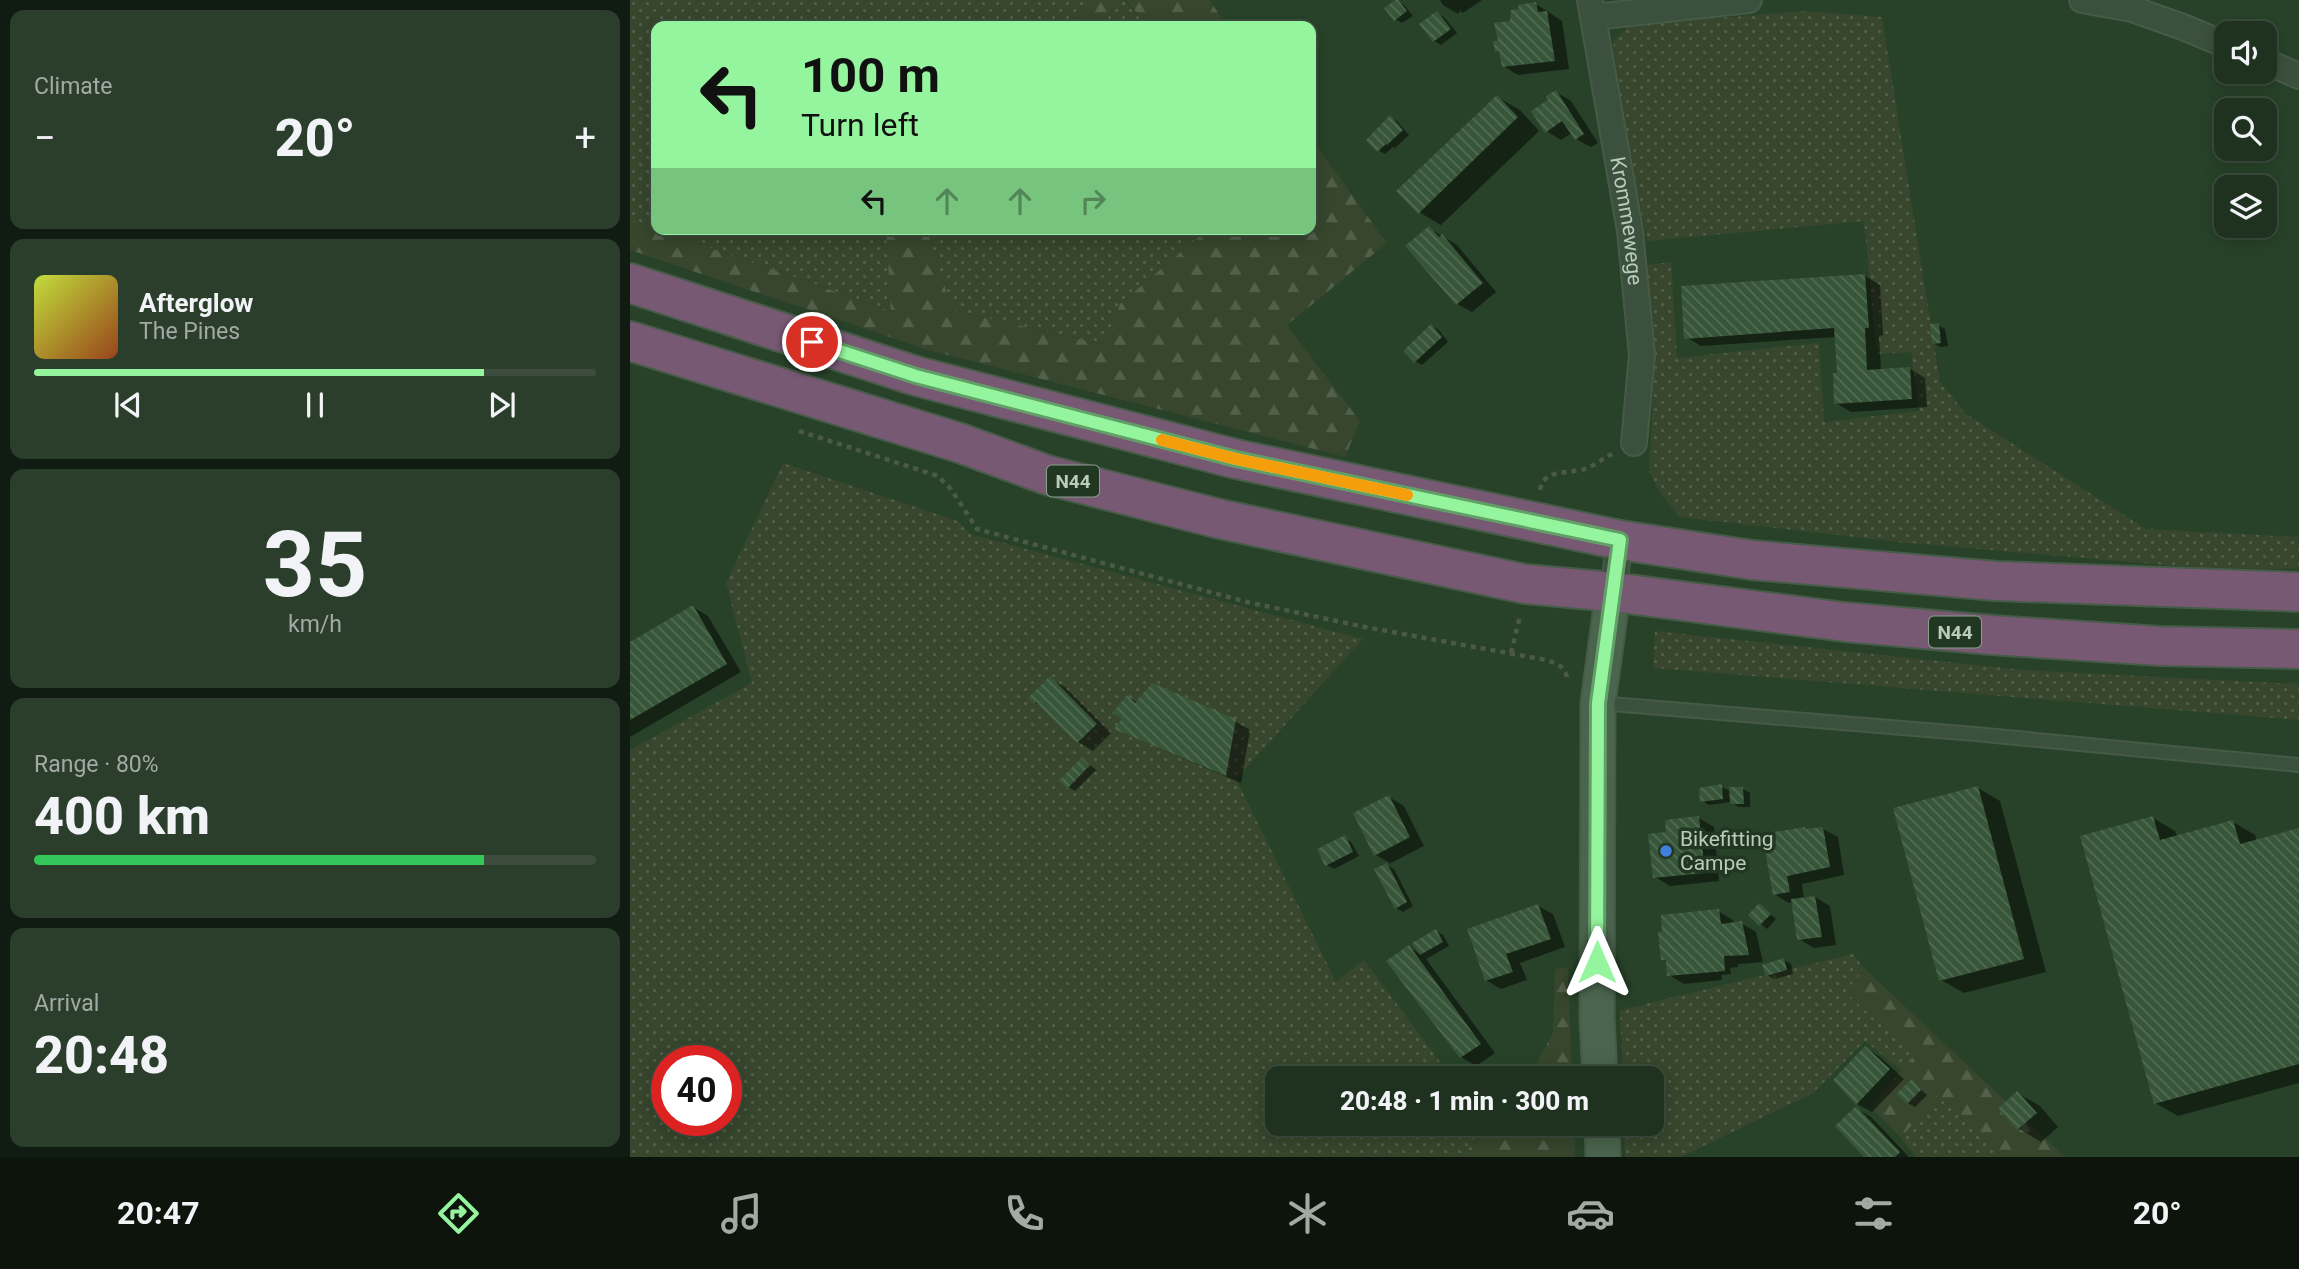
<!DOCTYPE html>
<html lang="en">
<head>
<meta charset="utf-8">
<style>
	:root { --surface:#1e321f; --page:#2b3e2c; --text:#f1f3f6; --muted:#a1aaa4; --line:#3c4d3d; --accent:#95f59e }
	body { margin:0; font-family:Roboto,sans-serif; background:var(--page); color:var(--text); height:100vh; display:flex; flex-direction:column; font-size:26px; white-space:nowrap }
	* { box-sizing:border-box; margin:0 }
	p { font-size:23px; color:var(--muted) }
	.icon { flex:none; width:38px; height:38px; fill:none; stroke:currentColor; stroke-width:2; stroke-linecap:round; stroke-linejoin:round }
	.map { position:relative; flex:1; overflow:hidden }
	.details { display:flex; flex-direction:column; gap:10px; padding:10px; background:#101c11; width:630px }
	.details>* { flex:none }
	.guide { position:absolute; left:21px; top:21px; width:665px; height:214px; border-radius:14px; box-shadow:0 4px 18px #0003,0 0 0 2px var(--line); background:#95f59e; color:#111; overflow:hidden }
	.buttons { position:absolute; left:1584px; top:21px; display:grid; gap:14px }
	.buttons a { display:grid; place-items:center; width:63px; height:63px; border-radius:14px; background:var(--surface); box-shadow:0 4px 18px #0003,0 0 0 2px var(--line); font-size:35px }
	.speed { position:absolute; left:21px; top:1045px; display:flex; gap:14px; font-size:35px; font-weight:700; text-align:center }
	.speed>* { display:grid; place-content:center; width:91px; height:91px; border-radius:50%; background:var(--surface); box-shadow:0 4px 18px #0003,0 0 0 2px var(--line); line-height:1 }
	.speed .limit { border:10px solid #d22; background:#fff; color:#111 }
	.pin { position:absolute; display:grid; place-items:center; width:60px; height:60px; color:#fff; margin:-30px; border:4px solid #fff; border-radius:50%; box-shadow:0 2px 7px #0007 }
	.me { position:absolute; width:77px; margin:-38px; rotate:0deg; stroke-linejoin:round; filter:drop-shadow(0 0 5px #0008) }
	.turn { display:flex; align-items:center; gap:24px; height:147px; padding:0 35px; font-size:32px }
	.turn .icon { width:91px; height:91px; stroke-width:2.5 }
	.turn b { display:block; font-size:49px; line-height:60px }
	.lanes { display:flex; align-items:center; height:66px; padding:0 35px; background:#0003; justify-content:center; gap:35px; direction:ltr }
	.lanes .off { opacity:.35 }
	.big { font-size:52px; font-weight:800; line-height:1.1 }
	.details .card { flex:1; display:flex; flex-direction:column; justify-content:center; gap:10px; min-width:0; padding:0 24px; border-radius:14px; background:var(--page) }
	.details .dial { align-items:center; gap:0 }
	.dial b { font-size:91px; line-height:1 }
	.song { display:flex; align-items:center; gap:21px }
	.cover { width:84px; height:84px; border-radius:10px; background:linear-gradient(135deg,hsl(70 70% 55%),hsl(20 70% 35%)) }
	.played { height:7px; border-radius:4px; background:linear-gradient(90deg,var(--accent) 80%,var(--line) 80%) }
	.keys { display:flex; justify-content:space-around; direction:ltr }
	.heat { display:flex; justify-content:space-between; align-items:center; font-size:38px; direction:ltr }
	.charge { height:10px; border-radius:5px; background:linear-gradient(90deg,#34c759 80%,var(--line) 0) }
	.trip { position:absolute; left:635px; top:1066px; width:399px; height:70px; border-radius:14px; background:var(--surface); box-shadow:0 4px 18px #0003,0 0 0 2px var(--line); font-weight:800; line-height:70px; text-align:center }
	.dock { display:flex; height:112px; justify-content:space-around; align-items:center; background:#0c140c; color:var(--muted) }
	.dock .icon { width:49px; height:49px }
	.dock .on { color:var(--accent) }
	.dock b { font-size:32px; color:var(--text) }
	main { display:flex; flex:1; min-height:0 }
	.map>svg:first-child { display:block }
	.grass { fill:url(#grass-dots); fill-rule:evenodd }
	.forest { fill:url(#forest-firs) }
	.shadow { fill:#0007 }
	.building { fill:url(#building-back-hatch) }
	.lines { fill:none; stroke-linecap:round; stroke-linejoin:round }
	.lane-casing { stroke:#465b47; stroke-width:16 }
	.street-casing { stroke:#465b47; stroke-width:28 }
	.secondary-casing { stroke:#465b47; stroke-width:37 }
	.highway-casing { stroke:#475c48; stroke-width:42 }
	.path { stroke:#4d5a43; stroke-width:4.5; stroke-dasharray:5 5; stroke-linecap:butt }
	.lane { stroke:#3c513d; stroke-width:12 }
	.street { stroke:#3c513d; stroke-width:24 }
	.secondary { stroke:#4a644d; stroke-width:33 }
	.highway { stroke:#775974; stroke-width:38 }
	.route-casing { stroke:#619f67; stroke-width:18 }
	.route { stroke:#95f59e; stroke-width:12 }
	.slow { stroke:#f59e0b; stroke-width:12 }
	.shop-dot { fill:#3f7fe0; stroke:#213722; stroke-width:2.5 }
	.labels { text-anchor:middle; stroke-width:7; stroke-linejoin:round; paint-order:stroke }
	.shield { fill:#213722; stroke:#8b9f8d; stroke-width:2 }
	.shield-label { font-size:19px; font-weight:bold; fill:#b9cbbb }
	.street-label { font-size:21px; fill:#b9cbbb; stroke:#213722 }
	.poi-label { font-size:21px; fill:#b9cbbb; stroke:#213722; text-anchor:start }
</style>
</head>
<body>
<main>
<section class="details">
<div class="card"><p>Climate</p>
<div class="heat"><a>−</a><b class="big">20°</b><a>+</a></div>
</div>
<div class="card">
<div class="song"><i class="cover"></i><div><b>Afterglow</b><p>The Pines</p></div></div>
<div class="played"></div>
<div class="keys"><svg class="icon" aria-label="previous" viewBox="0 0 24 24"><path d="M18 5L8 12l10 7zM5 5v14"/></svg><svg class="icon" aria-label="pause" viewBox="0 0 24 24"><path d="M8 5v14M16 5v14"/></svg><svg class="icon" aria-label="next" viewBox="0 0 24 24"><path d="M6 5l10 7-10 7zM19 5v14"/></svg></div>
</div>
<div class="card dial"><b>35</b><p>km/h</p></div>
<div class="card"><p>Range · 80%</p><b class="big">400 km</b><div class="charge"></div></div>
<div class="card"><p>Arrival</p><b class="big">20:48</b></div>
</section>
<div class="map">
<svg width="1669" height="1157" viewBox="0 0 1669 1157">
	<defs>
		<pattern id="grass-dots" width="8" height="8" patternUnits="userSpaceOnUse" patternTransform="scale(1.75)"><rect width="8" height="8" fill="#37462d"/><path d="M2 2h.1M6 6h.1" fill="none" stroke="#525f4a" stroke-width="1.8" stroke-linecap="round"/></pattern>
		<pattern id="forest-firs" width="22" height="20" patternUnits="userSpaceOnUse" patternTransform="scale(1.75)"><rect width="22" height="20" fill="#37462d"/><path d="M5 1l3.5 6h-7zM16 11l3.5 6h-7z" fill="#525f4a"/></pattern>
		<pattern id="building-back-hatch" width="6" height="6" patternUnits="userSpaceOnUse" patternTransform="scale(1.75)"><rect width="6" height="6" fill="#375539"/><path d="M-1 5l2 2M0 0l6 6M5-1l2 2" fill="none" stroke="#526c54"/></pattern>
	</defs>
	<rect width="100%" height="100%" fill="#284229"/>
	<path class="grass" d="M0,0H466L436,26H26V229H256L262,311L0,220Z
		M494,0L517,26H465Z
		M1175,11L1252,17L1310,382L1336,414L1516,529L1669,537V569L1572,568L1278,543L1050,517L1029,492L1019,471L1025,359L1017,265L1041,262L1047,358L1189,343L1194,422L1289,411L1281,352L1247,354L1234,221L1017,241L988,87L983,41L1001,25Z
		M297,229H578L490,304L476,345L322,310Z
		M153,463L328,521L340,534L733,639L606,779L706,982L734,960L822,1078H648V1124H856L858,1126L831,1157H0V750L122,683L96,583ZM37,1060H96V1120H37Z
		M1025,631L1394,670L1669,684V720L1023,668Z
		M1223,954L1235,969L1216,992L1285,1055L1272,1071L1235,1041L1183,1093L1051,1157H995L994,1124H1022V1078H993L990,1010Z
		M1307,1095L1373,1157H1286L1271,1138Z"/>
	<path class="forest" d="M466,0H494L465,26H436Z
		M496,0H579L598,26H517Z
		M683,141L757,243L657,325L730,421L715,457L298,350L0,250V220L261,311L256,229H297L322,310L475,345L490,304L578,229H681V143Z
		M938,968L942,1078H899L923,1033L925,969Z
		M1235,969L1435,1157H1373L1307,1095L1271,1138L1241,1107L1284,1055L1215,992Z
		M861,1124H944L945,1157H831Z"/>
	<path class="shadow" d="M810,0H852L833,13L830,11L828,14L813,5Z
		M767,1L774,5L783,16L772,23L765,19Z
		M906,4L932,21L939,69L888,75L873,66L872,53L866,50L870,41L891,11Z
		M807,13L814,17L827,33L811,45L804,41Z
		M926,92L941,101L968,143L961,147L946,139L942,133L931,140L916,131L921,100Z
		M867,97L890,110L909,131L811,225L789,212Z
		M760,117L767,121L779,135L765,148L763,147L755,154L748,150Z
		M799,228L827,245L866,292L842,312L827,304Z
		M1235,276L1250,285L1253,335L1249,336L1251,371L1280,369L1295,378L1297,407L1221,412L1206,403L1209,375L1206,337L1071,346L1056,337Z
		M1308,325L1315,329L1318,346L1310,347L1304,343Z
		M802,326L809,330L818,342L792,365L785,361Z
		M63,607L78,616L111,672L0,737V644Z
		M420,679L435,687L481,733L463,751L448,742L414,707L405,703Z
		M498,697L508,703L605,721L620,730L611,783L501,736L487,728L494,719Z
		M453,759L466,770L445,791L438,787Z
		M1091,786L1101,792L1113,789L1120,793V807H1108L1101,802L1079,805L1072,801Z
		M1348,788L1370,801L1416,972L1334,993L1311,980Z
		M759,797L774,806L794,846L757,865L764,869L783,906L773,912L766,908L746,870L760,863L746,855Z
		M1069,818L1084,827L1089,881L1040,886L1025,877L1038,834Z
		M1523,818L1545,831L1547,837L1603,822L1625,835L1627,841L1669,830V1083L1548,1116L1525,1103Z
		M1193,829L1208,837L1214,875L1172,884L1174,899L1185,897L1200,906L1206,945L1184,948L1169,939L1163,902L1159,903L1144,894L1134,835Z
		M714,838L721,842L729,856L704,869L697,865Z
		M1129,905L1146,919L1137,929L1120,915Z
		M908,906L923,914L935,947L890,963L897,980L871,989L856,980Z
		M1088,911L1103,920L1104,924L1111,923L1126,932L1133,962L1108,964V967L1100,968L1101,974L1091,975L1092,980L1054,984L1039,975L1038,962L1033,959Z
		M806,931L813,935L819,946L796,959L865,1053L846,1066L831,1057L779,947L792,955L785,943Z
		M1154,960L1161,964L1163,974L1144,979L1137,975Z
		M1235,1048L1250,1057L1274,1079L1242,1112L1227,1104Z
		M1282,1082L1297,1095L1285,1107L1278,1103Z
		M1387,1093L1410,1106L1428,1127L1411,1142L1388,1128Z
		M1226,1108L1241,1117L1279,1157H1236Z"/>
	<path class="building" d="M765,0H768L777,11L764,21L754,8Z
		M906,2L908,12L917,11L925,61L872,67L869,51L865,52L863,41L868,40L864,23L880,21L881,10L889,9L888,5Z
		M807,11L821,29L803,42L789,24Z
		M926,90L954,134L945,140L932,121L915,133L901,111L918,100L916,96Z
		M867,95L888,117L788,214L766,191Z
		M760,115L773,130L757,145L756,144L747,152L736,140Z
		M799,226L809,237L812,234L853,283L826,305L775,246Z
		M1235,274L1239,328H1235L1237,370L1280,367L1282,399L1204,404L1203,373H1207L1204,328L1054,339L1051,286Z
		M1309,323L1311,343L1302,344L1300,324Z
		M801,324L812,337L784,363L773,351Z
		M63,605L97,664L0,720V642Z
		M420,676L467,724L447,743L406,702L404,704L398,698Z
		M522,683L606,719L596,776L484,729L492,719L482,713L497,695L505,703Z
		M452,757L460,765L437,789L429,781Z
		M1092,784L1093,799L1070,802L1069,788Z
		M1348,786L1394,959L1309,981L1263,808Z
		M1099,787H1113L1114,804H1100Z
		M759,795L780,837L744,856L723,813Z
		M1069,816L1075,873L1023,878L1018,834L1036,832L1035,820Z
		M1523,816L1530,840L1603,820L1610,844L1669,828V1064L1524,1104L1450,836Z
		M1175,827V829L1193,827L1200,867L1157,876L1160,892L1143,895L1132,834Z
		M715,835L723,852L695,866L687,849Z
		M757,863L777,902L765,909L744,869Z
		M1185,896L1192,937L1167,940L1161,899Z
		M1129,903L1141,914L1129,926L1118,915Z
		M908,904L921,939L876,954L883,972L855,981L837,929Z
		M1089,909L1091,924L1112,921L1119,955L1094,956L1095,971L1037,976L1036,960H1031L1028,932H1032L1031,915Z
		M806,929L813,942L790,955L782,943Z
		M779,945L851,1044L830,1058L756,961Z
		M1154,958L1157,970L1136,976L1132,965Z
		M1235,1046L1260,1069L1226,1105L1203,1080Z
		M1282,1079L1291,1090L1277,1104L1266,1094Z
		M1387,1091L1407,1113L1387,1130L1368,1109Z
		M1226,1106L1270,1152L1265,1157H1234L1205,1126Z"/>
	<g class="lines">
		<g class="lane-casing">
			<path id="lane" d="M969,703L1345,734L1669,765"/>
		</g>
		<g class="street-casing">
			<g id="street">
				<path id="s1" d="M960,0L1000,231L1012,355L1004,443"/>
				<path d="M1452,0L1502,9L1553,27L1596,45"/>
				<path d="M964,17L1119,0"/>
				<path d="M1634,61L1669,76"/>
				<path d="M983,592L990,540"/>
			</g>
		</g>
		<g class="secondary-casing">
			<path id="secondary" d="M970,1078L967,1018L968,703L983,592
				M972,1124L973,1157"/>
		</g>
		<g class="highway-casing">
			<path id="highway" d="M0,283L286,376L606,459L990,540L1122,560L1366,581L1669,592
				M0,341L330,443L417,475L590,519L895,584L983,592L1215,622L1362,635L1530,646L1669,649"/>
		</g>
		<path class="path" d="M169,431L308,476L321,489L347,529L617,602L735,627L916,660C929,664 936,667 938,682
			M910,490C914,467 941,475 957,468C966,465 973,458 982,454
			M881,653L890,616"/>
		<use href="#lane" class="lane"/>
		<use href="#street" class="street"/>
		<use href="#secondary" class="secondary"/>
		<use href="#highway" class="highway"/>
	</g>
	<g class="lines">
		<g class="route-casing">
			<path id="route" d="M182,342L286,376L606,459L990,540L968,703L967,962"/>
		</g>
		<use href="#route" class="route"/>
		<path class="slow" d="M532,440L606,459L777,495"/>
	</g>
	<circle class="shop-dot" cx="1036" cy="851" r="7"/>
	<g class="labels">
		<g class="shield">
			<rect x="417" y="465.5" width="52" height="31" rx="5"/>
			<rect x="1299" y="616.5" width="52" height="31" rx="5"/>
		</g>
		<g class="shield-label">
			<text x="443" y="488">N44</text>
			<text x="1325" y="639">N44</text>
		</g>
		<g class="street-label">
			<text dy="7" stroke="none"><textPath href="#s1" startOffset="224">Krommewege</textPath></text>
		</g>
		<g class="poi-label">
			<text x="1050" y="846">Bikefitting<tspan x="1050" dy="24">Campe</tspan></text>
		</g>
	</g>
</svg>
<div class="buttons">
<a><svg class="icon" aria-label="sound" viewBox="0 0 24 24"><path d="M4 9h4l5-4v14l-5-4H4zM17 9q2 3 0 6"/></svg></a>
<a><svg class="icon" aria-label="search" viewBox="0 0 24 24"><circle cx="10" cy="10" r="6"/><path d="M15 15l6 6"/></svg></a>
<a><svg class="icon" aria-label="layers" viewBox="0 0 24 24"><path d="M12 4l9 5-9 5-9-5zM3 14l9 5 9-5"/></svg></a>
</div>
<div class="speed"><div class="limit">40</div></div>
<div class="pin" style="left:182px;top:342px;background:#d93025"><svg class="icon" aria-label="arrive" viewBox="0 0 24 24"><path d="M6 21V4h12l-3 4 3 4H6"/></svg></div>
<svg class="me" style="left:967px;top:962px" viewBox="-20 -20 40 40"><path d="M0-17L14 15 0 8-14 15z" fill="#95f59e" stroke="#fff" stroke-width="4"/></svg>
<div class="trip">20:48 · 1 min · 300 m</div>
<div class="guide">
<div class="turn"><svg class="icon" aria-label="left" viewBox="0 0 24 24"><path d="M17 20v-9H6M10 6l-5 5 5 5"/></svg><div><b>100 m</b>Turn left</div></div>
<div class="lanes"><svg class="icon" aria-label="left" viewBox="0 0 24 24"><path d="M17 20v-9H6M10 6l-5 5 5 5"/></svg><svg class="icon off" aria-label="ahead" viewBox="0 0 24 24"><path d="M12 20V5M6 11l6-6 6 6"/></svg><svg class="icon off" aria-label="ahead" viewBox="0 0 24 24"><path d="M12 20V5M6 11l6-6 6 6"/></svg><svg class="icon off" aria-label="right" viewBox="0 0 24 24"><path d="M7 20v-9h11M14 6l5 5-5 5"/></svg></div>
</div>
</div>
</main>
<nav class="dock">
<b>20:47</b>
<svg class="icon on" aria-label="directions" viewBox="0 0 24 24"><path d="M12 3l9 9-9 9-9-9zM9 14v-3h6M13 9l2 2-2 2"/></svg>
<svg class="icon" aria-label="music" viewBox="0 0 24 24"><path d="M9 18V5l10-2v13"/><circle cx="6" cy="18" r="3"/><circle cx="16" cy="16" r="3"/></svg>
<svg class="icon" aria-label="phone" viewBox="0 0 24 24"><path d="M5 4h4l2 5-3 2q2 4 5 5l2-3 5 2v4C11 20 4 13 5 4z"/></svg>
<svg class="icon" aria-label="climate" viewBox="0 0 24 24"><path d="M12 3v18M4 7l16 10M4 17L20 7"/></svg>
<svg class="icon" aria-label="car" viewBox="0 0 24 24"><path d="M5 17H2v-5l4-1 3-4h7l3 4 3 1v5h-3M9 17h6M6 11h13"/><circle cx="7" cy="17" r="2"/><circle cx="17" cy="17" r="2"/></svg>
<svg class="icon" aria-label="filters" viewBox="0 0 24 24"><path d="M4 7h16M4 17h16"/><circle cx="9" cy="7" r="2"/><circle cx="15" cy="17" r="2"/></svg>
<b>20°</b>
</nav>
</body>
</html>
